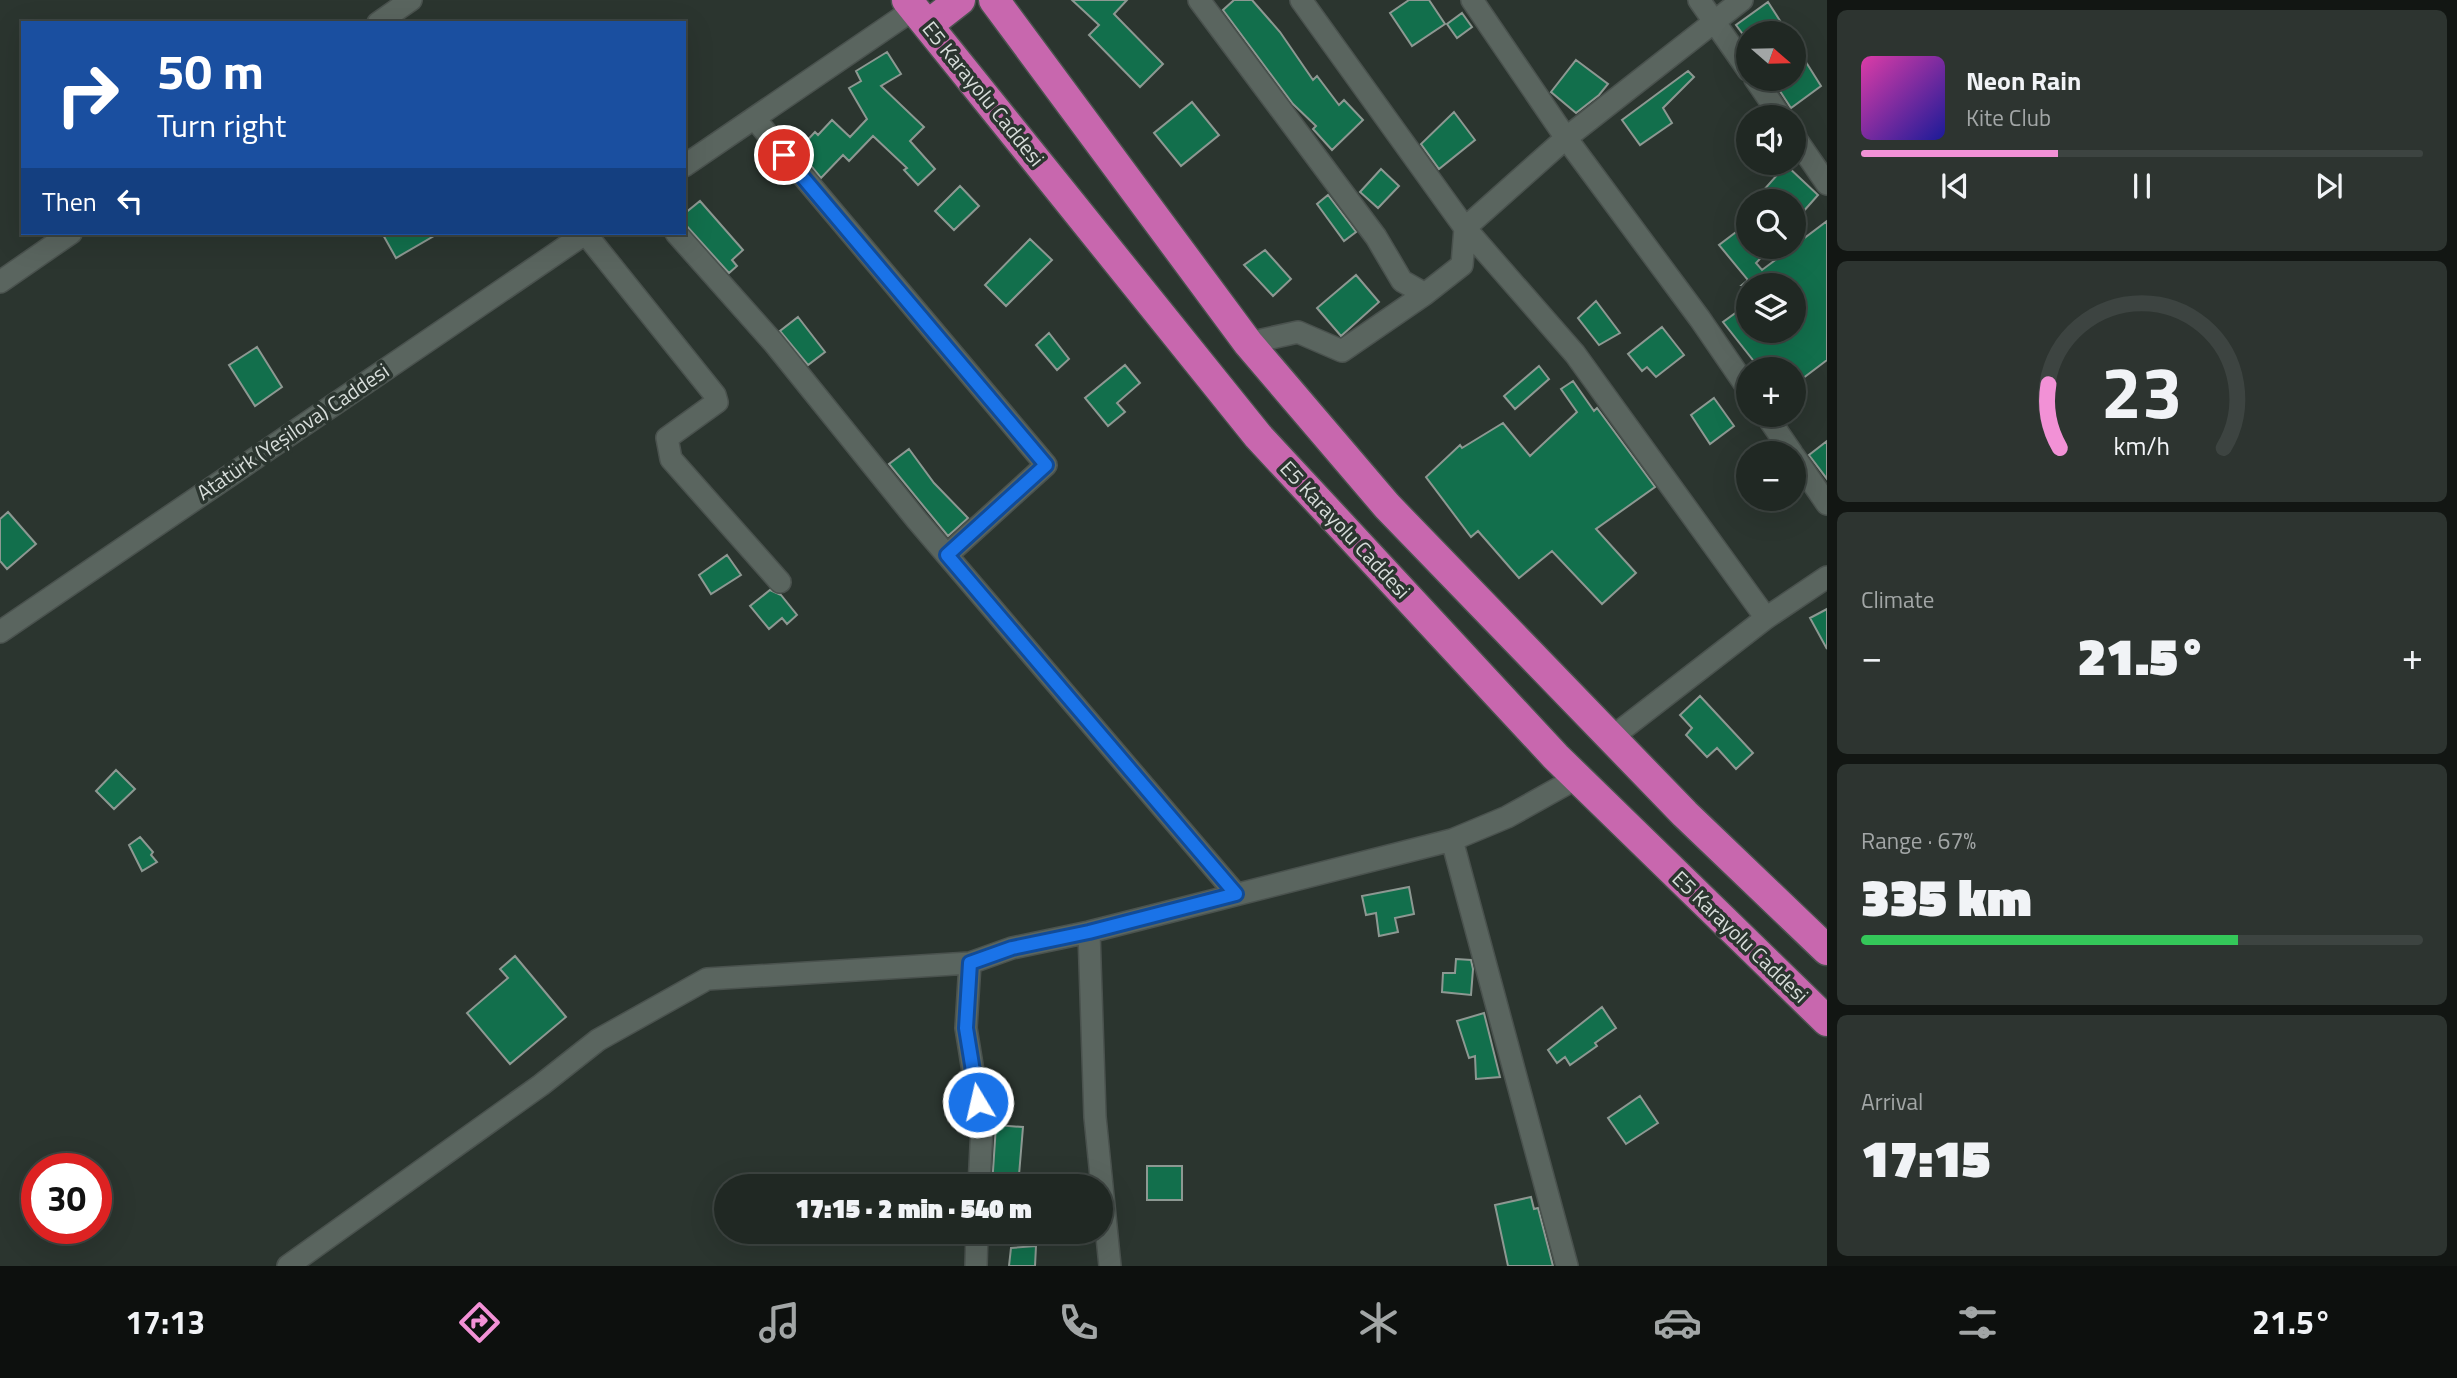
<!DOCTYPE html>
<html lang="en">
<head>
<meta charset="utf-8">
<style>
	:root { --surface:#202823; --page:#2d3430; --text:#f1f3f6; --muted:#a2a6a6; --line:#3d4441; --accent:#f291d6 }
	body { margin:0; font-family:"Titillium Web",sans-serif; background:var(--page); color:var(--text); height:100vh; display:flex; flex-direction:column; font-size:26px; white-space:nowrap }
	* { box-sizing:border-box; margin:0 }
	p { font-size:23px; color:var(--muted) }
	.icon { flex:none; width:38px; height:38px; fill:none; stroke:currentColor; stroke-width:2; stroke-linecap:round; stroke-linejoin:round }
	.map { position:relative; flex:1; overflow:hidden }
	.details { display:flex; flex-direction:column; gap:10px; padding:10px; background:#121613; width:630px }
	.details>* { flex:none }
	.top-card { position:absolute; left:21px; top:21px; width:665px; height:214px; border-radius:0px; box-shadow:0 7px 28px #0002,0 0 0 2px var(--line); background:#1a4fa0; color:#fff; overflow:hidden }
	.needle { width:46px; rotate:110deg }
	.controls { position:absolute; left:1736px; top:21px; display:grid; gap:14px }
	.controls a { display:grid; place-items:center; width:70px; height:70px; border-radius:50%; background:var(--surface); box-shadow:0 7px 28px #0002,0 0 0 2px var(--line); font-size:35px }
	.speed { position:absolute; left:21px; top:1153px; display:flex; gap:14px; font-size:35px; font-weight:700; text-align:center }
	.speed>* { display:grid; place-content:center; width:91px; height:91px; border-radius:50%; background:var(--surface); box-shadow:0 7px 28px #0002,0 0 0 2px var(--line); line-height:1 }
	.speed .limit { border:10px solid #d22; background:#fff; color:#111 }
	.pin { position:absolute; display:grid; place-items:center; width:60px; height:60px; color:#fff; margin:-30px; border:4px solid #fff; border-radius:50%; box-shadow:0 2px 7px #0007 }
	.me { position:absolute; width:77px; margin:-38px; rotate:351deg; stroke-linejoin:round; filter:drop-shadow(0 0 5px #0008) }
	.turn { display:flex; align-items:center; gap:24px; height:147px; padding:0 21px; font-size:32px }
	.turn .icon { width:91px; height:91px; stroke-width:2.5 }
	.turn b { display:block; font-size:49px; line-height:60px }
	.then { display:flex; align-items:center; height:66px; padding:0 21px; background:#0003; gap:14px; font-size:26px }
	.big { font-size:52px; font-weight:800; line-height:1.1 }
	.details .card { flex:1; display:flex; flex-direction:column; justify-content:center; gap:10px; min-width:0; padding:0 24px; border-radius:10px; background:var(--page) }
	.details .dial { align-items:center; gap:0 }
	.dial svg { height:182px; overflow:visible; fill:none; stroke:var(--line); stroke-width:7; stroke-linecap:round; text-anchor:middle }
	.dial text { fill:var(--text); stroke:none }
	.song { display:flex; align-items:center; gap:21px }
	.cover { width:84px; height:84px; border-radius:10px; background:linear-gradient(135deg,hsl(320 70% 55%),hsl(240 70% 35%)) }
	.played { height:7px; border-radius:4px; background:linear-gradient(90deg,var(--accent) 35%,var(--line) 35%) }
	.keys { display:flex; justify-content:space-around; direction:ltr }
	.heat { display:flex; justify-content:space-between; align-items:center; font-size:38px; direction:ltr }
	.charge { height:10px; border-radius:5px; background:linear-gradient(90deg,#34c759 67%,var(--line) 0) }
	.trip { position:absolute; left:714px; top:1174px; width:399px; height:70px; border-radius:35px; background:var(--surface); box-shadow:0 7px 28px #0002,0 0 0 2px var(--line); font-weight:800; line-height:70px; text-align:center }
	.menu { display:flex; height:112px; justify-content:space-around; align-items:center; background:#0d100e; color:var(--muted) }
	.menu .icon { width:49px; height:49px }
	.menu .current { color:var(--accent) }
	.menu b { font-size:32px; color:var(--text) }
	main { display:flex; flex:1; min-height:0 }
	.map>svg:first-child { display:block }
	.building { fill:#126f4c; stroke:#8d9892; stroke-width:2 }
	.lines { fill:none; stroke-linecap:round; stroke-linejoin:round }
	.minor-casing { stroke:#4a524e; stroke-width:24 }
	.highway-casing { stroke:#4a524e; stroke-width:33 }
	.minor { stroke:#5a655f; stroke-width:21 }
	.highway { stroke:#c867ae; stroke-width:30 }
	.route-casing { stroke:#114b97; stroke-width:18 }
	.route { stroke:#1a73e8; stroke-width:12 }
	.labels { text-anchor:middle; stroke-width:7; stroke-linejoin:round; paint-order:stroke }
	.street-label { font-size:21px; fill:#d7ddda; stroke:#2b352f }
</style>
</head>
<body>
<main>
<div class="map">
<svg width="1827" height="1266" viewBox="0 0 1827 1266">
	<rect width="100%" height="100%" fill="#2b352f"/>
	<path class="building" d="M1072,0H1127L1114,14L1163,64L1140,87L1089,35L1099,25Z
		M1234,0H1252L1280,32L1313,80L1317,76L1339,105L1344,100L1363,120L1332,150L1313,129L1316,126L1293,104L1223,10Z
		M1409,0H1429L1445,24L1412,46L1390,13Z
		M1768,2L1788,33H1742L1736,25Z
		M1462,13L1472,27L1457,38L1447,24Z
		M1794,43L1821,86L1791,108L1772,79H1794Z
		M887,52L901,74L881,86L924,127L910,141L935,169L918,185L904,170L907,168L873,136L849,161L843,155L821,178L798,150L815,132L818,135L832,120L850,137L867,119L849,88L861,81L856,71Z
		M1576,60L1608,84L1599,95L1576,113L1551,92Z
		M1688,71L1694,77L1663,108L1672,123L1640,145L1622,120Z
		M1192,102L1219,135L1181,166L1154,133Z
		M1454,112L1475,140L1439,169L1421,144Z
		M1786,165L1818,195L1794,222V201H1754Z
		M1381,169L1399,186L1378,208L1360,192Z
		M960,186L979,206L954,230L935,211Z
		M1328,195L1356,232L1344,241L1317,204Z
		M700,201L743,250L732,260L737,266L729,273L684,223V214Z
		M1827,221V360L1794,385V369H1760L1723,322L1748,304V331H1794V285H1742L1748,280L1719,245L1748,223V247H1771L1756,263L1762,270Z
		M382,233H439L396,258Z
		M1030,239L1052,260L1006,306L985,285Z
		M1265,250L1291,279L1273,296L1244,265Z
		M1356,275L1379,302L1341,336L1317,308Z
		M1596,301L1620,333L1599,345L1578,318Z
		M798,317L825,352L808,365L780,331Z
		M1662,327L1684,355L1656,377L1647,367L1642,371L1628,354Z
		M1049,333L1069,359L1057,370L1036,345Z
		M257,347L282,387L255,406L229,365Z
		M1125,365L1140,383L1117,403L1125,412L1108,426L1085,398Z
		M1539,366L1549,379L1515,409L1504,396Z
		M1573,381L1594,411L1597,408L1655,487L1596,529L1636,573L1602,604L1552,551L1519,578L1478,531L1471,537L1426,477L1460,445L1462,448L1503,423L1530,456L1577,412L1561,389Z
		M1714,398L1734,426L1710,444L1691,415Z
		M1827,441V479L1809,455Z
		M909,449L934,483L968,518L948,536L889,464Z
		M8,512L36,544L7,569L0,561V519Z
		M727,555L741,575L711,594L699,575Z
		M770,590L781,595L797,615L787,624L782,618L769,629L750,606Z
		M1827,609V649L1810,618Z
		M1700,696L1753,753L1736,769L1717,748L1707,757L1686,735L1692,728L1680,715Z
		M116,770L135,789L114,809L96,791Z
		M140,837L153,852L151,855L157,862L142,871L129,845Z
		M1409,887L1414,914L1395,918L1398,932L1379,936L1376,913L1366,915L1362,896Z
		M515,956L566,1017L510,1064L467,1013L508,978L500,969Z
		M1456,959L1471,960L1473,969L1471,995L1442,992L1443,973H1455Z
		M1602,1007L1616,1028L1595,1043L1597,1046L1570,1065L1565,1057L1557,1063L1548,1050Z
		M1484,1013L1500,1077L1476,1079L1475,1056L1469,1058L1457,1021Z
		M1640,1096L1658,1123L1626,1144L1608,1118Z
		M996,1125L1023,1127L1019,1175L1011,1174L1010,1186H992Z
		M1147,1166H1182V1200H1147Z
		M1531,1197L1534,1209L1538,1208L1553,1266H1508L1495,1205Z
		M1036,1246L1035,1266H1009L1011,1248Z"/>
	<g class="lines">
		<g class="minor-casing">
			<path id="minor" d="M1199,0L1376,237L1402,281L1425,294L1462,265L1465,228L1566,138L1742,0
				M1301,0L1465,228L1575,354L1766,618
				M1472,0L1566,138L1700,319L1748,389
				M1699,0L1748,70
				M378,23L411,0
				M1755,79L1781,117
				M754,118L1046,465L947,555
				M1794,136L1827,184
				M684,166L914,9
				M585,233L715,395L717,402L667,438L671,459L780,582
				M676,233L773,342L916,519L1236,894
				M0,282L71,233
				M1248,343L1298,332L1342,351L1425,294
				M1766,415L1792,453
				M1794,456L1827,504
				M0,632L586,233
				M1611,738L1766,618L1827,577
				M1452,840L1567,1266
				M1089,932L1095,1117L1110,1266
				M970,963L966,1028L982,1127L979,1186
				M288,1266L541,1085L598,1040L707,979L970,963L1012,948L1089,932L1452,840L1507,817L1577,778
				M976,1266L977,1232"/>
		</g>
		<g class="highway-casing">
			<path id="highway" d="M907,0L1258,436L1556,757L1827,1021
				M994,0L1248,343L1387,506L1685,814L1827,950
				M928,25L960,0"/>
		</g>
		<use href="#minor" class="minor"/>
		<use href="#highway" class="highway"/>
	</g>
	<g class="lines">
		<g class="route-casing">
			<path id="route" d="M784,155L1046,465L947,555L1236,894L1089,932L1012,948L970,963L966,1028L978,1102"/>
		</g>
		<use href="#route" class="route"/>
	</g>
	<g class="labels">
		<g class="street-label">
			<text transform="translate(983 94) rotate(51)" y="7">E5 Karayolu Caddesi</text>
			<text transform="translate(293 432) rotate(-34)" y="7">Atatürk (Yeşilova) Caddesi</text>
			<text transform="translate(1345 530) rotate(47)" y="7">E5 Karayolu Caddesi</text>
			<text transform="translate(1740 937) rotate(44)" y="7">E5 Karayolu Caddesi</text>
		</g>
	</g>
</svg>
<div class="controls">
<a><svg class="needle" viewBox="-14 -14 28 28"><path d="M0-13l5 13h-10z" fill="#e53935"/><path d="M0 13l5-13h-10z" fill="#a2a6a6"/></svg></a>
<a><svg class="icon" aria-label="sound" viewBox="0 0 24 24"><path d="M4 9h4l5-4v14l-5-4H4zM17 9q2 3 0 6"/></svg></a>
<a><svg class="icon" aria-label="search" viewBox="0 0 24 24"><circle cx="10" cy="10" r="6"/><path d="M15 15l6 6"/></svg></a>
<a><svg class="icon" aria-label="layers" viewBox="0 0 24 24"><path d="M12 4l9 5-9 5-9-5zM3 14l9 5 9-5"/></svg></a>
<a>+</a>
<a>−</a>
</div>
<div class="speed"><div class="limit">30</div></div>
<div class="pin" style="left:784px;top:155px;background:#d93025"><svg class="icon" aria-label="arrive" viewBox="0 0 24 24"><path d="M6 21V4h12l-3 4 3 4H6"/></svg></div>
<svg class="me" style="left:978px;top:1102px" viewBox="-20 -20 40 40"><circle r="17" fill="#1a73e8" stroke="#fff" stroke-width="3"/><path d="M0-11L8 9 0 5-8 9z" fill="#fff"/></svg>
<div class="trip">17:15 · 2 min · 540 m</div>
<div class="top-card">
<div class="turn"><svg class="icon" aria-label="right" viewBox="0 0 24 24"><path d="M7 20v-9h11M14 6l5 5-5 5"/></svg><div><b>50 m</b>Turn right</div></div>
<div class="then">Then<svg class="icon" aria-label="left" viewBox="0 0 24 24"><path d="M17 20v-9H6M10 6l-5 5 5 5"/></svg></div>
</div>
</div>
<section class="details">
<div class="card">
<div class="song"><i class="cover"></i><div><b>Neon Rain</b><p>Kite Club</p></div></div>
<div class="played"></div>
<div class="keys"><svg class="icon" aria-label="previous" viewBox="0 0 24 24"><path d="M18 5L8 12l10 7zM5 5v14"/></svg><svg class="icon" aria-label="pause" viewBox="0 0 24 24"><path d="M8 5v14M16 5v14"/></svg><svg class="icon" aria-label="next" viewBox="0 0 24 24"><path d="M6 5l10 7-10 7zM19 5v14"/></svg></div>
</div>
<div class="card dial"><svg viewBox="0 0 100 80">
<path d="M14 69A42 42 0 1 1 86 69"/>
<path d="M14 69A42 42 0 0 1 9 41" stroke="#f291d6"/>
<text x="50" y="56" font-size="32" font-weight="700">23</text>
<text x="50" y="72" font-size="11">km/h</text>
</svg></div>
<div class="card"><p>Climate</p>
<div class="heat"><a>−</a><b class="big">21.5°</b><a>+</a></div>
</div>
<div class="card"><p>Range · 67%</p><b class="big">335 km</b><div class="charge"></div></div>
<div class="card"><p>Arrival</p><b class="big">17:15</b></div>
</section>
</main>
<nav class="menu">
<b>17:13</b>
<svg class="icon current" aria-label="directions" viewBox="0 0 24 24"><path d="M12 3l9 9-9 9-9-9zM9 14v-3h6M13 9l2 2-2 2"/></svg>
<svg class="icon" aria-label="music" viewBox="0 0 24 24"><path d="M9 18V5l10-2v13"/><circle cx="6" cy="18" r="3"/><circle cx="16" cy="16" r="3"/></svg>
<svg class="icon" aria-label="phone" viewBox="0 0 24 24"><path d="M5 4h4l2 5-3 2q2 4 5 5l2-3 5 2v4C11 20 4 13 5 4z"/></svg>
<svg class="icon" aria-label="climate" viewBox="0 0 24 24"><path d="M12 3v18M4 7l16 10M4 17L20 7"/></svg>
<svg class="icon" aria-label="car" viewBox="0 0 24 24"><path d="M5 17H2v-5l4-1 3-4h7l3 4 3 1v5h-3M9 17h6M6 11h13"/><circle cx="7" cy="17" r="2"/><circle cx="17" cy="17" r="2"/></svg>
<svg class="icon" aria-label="filters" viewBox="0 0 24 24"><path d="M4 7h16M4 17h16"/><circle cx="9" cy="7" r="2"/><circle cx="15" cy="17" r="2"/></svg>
<b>21.5°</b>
</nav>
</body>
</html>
